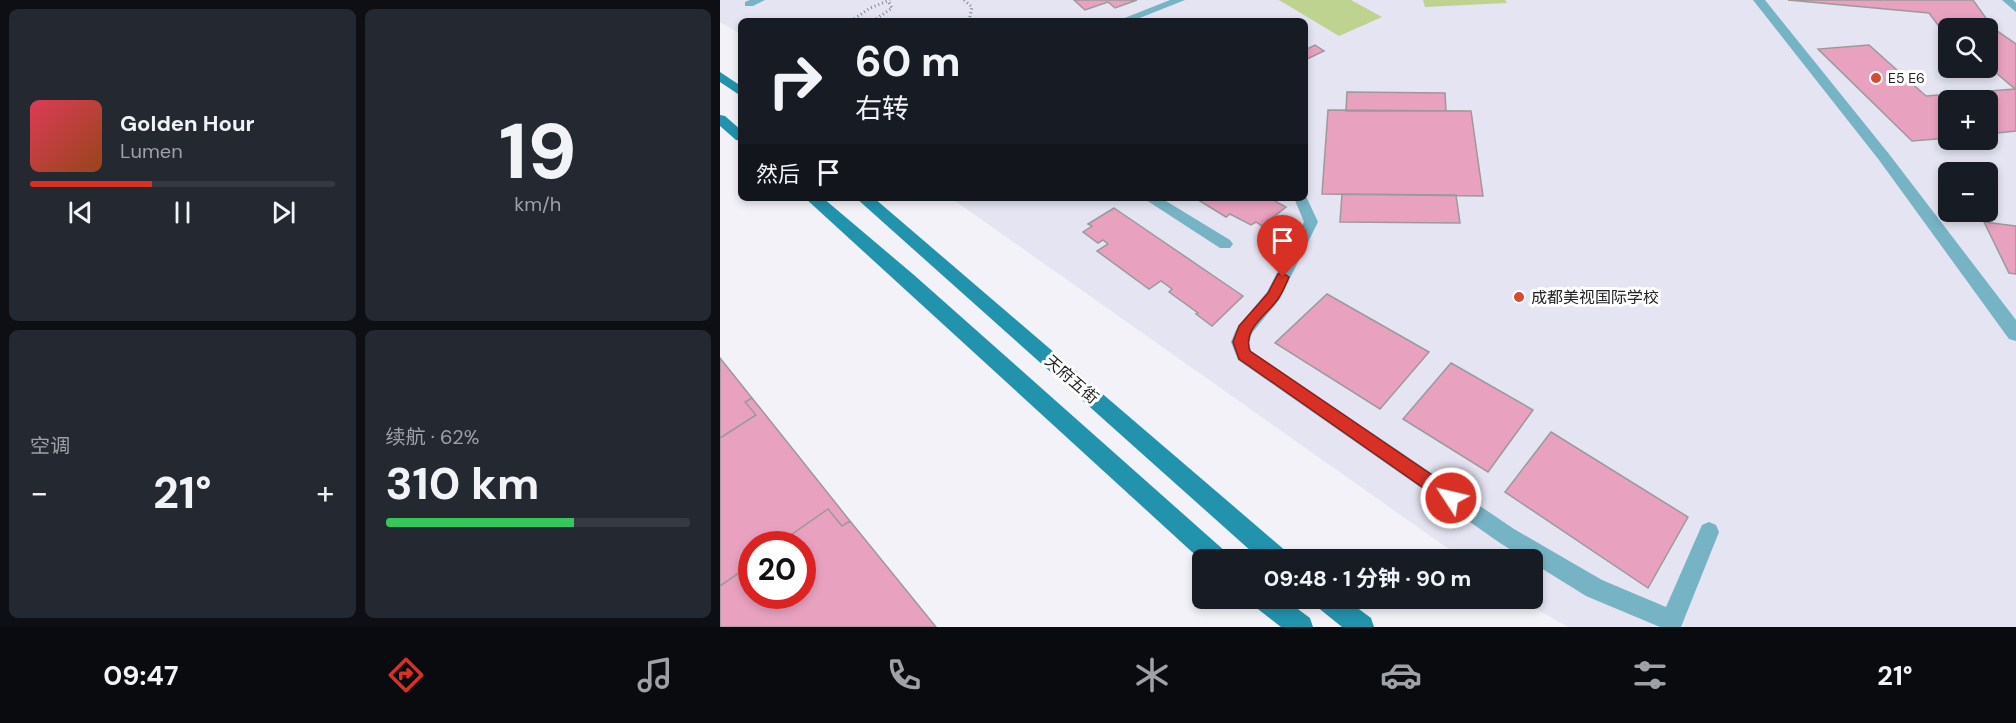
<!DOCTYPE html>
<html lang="zh">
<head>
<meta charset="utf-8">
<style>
	:root { --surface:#171b24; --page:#242831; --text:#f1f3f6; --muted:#9ea1a6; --line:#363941; --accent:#d93025 }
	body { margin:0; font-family:"DM Sans","Noto Sans SC",sans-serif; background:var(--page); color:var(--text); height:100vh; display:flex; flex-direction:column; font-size:22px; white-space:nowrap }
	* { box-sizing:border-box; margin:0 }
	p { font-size:20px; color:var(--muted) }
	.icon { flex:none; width:33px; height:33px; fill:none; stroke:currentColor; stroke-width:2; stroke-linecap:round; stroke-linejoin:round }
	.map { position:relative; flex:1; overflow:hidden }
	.side { display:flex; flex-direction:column; gap:9px; padding:9px; background:#0d0f14; width:720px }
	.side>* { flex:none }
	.guide { position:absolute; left:18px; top:18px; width:570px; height:183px; border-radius:9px; box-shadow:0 3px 9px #0003; background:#171b24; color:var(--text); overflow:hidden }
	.fabs { position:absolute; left:1218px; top:18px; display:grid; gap:12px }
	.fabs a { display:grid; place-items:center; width:60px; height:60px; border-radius:9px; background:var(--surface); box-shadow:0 3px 9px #0003; font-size:30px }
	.speed { position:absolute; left:18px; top:531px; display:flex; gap:12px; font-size:30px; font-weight:700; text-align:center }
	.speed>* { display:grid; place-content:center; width:78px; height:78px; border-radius:50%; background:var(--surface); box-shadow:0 3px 9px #0003; line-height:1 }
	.speed .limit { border:9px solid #d22; background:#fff; color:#111 }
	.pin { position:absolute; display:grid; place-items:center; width:51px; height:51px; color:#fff; margin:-62px -26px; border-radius:50% 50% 50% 0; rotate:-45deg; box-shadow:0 0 6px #0007 }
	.pin .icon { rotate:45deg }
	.me { position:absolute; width:66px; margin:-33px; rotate:305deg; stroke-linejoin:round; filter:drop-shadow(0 0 4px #0008) }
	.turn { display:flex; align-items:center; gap:21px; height:126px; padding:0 18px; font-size:27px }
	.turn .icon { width:78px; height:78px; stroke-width:2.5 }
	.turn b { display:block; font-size:42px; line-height:51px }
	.then { display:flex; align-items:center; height:57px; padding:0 18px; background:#0003; gap:12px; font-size:22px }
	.big { font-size:45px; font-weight:700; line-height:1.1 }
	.side .tile { flex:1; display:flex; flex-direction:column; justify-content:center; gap:9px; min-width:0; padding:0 21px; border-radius:9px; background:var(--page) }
	.side .dial { align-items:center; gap:0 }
	.dial b { font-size:78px; line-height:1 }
	.song { display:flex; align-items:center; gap:18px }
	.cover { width:72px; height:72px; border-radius:9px; background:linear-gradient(135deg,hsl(350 70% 55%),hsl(20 70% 35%)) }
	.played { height:6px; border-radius:3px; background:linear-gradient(90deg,var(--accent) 40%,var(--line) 40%) }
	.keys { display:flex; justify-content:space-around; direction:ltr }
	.heat { display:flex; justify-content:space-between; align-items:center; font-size:33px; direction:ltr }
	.charge { height:9px; border-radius:4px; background:linear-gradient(90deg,#34c759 62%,var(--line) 0) }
	.side .tiles { flex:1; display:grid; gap:9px; grid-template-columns:repeat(2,1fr) }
	.trip { position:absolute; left:472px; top:549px; width:351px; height:60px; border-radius:9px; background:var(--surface); box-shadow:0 3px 9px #0003; font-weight:700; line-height:60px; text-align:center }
	.dock { display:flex; height:96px; justify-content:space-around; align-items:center; background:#090b0e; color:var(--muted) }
	.dock .icon { width:42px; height:42px }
	.dock .active { color:var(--accent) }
	.dock b { font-size:27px; color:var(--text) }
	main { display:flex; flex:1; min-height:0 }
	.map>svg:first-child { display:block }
	.built { fill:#e4e4f2; fill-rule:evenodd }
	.green { fill:#bfd391 }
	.building { fill:#e8a2c0; stroke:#9e989a; stroke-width:1.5 }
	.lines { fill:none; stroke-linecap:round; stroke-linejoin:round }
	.path { stroke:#848488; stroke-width:3; stroke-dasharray:1 3; stroke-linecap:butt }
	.lane { fill:#76b3c5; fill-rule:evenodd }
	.street { fill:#76b3c5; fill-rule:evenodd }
	.secondary { fill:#2293ad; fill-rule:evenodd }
	.route { fill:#d93025; stroke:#8d1f18; stroke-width:1.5 }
	.poi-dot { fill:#d54a32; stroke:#fff; stroke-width:2 }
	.labels { text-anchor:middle; stroke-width:6; stroke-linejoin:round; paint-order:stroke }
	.far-poi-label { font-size:14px; fill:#232325; stroke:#fff; text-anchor:start }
	.poi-label { font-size:16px; fill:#232325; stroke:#fff; text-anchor:start }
	.street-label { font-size:16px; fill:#232325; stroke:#fff }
</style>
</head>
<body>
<main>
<section class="side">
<div class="tiles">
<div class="tile">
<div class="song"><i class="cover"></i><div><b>Golden Hour</b><p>Lumen</p></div></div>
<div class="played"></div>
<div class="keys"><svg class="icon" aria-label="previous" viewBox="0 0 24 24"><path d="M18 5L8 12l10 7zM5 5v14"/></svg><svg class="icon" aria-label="pause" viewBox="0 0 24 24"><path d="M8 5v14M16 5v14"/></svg><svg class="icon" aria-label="next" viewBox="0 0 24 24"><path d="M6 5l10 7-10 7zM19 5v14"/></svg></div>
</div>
<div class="tile dial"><b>19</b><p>km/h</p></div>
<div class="tile"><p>空调</p>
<div class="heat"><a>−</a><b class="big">21°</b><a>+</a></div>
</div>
<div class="tile"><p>续航 · 62%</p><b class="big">310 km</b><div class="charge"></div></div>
</div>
</section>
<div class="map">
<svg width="1296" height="627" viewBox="0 0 1296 627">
	<rect width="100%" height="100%" fill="#f2f2f8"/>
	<path class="built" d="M0,0H1296V627H848L799,599L813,598V560L743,559L231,198H585V21H21V34L0,22ZM1228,28H1268V68H1228ZM1228,100H1268V140H1228ZM1228,172H1268V212H1228Z"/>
	<path class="green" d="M559,0H631L662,17L619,36Z
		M703,0H785L787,3L705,7Z"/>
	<path class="building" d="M354,0H417L395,8L388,2L365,10Z
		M1068,0H1253L1273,28L1296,44V131L1268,134V100H1228V138L1192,141L1098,49L1149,45L1206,96L1295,89L1268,66V28H1228V35L1221,29L1209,13Z
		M595,45L604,51L585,60V50Z
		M627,92L725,93L726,111H626Z
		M608,110L751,111L763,196L602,194Z
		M622,194L736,195L740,223L620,222Z
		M475,198H559L555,201L566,207L542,226L536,222L531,225L510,214L506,217Z
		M394,208L523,296L492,326L476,314L478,313L449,292L452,289L441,281L429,289L377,251L388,244L383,240L378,243L363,232L372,226L368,224Z
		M1264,222L1296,226V274L1289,273Z
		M607,294L709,352L660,409L555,343Z
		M0,358L32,398L25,402L36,415L0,438Z
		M731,363L813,410L768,472L683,419Z
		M32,398L130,521L122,526L108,509L58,544H32V564L0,586V438L36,415L25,402Z
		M831,432L968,517L928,588L785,492Z
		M108,509L122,526L130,521L216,627H0V586L32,564V596H82V544H58Z"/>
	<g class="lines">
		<path class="path" d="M244,0L252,7L249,21
			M131,21L150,8L170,0
			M153,21L172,8L168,1"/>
		<path class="lane" d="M30,0H45L33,6H25V2Z
			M450,0H465L412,21H397Z
			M1282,0H1293L1296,3V12Z
			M585,194L598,222L559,300L532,333L529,342L531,351L794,529L882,580L946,607L982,525L989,522L996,525L999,532L961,627H940L866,596L813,563V560H807L780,543L518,360L511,342L516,330L547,292L584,222L574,198H585Z
			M423,198H441L510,240L513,244L510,248H500Z"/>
		<path class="street" d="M1033,0H1045L1169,154L1296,320V341L1289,339L1159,160Z"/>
		<path class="secondary" d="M0,72L21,86V96L0,82Z
			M0,115L5,116L21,130V141L16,140L0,126Z
			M85,198H103L194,275L506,552L509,560H483V562Z
			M136,198H154L567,552L570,560H541Z
			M530,598H563L590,618L593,627H561L534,606Z
			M592,598H624L651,618L654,627H622L596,606Z"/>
	</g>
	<path class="route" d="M563,273L569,277C566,284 563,292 558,299C547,315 522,329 530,351L737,492L739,498L737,503L731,505L725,503L519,359L513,342L519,326L548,293L558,274Z"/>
	<g class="poi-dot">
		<circle cx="1156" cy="78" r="6"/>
		<circle cx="799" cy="297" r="6"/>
	</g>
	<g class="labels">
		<g class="far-poi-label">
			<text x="1168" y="83">E5 E6</text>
		</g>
		<g class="poi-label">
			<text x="811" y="303">成都美视国际学校</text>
		</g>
		<g class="street-label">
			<text transform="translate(352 379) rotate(41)" y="6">天府五街</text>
		</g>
	</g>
</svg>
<div class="fabs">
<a><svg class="icon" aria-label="search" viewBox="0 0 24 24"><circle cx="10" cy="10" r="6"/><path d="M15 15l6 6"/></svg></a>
<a>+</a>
<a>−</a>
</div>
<div class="speed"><div class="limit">20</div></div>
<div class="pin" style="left:563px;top:277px;background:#d93025"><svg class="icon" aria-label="arrive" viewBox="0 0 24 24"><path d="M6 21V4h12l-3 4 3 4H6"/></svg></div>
<svg class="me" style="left:731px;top:498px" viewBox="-20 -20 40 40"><circle r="17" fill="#d93025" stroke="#fff" stroke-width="3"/><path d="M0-11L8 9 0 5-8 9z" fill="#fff"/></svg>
<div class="trip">09:48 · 1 分钟 · 90 m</div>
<div class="guide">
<div class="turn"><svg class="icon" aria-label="right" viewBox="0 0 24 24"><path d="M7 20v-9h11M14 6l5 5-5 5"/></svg><div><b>60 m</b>右转</div></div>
<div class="then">然后<svg class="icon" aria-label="arrive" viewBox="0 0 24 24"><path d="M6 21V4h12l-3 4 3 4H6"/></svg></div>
</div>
</div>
</main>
<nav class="dock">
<b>09:47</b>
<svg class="icon active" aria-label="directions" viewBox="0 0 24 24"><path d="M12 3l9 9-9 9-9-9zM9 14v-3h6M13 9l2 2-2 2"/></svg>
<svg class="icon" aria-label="music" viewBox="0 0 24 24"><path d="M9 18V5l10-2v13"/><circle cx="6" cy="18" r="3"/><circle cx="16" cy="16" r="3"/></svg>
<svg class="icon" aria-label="phone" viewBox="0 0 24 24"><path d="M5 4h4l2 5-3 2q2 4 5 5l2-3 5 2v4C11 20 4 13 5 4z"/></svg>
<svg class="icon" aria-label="climate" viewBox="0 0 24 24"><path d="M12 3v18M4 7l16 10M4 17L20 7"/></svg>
<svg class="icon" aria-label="car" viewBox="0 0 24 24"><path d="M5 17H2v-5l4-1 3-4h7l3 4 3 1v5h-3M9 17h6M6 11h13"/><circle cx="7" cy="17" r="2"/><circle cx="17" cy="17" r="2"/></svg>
<svg class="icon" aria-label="filters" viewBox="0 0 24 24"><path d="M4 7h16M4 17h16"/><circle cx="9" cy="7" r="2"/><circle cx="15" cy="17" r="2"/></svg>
<b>21°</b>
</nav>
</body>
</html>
